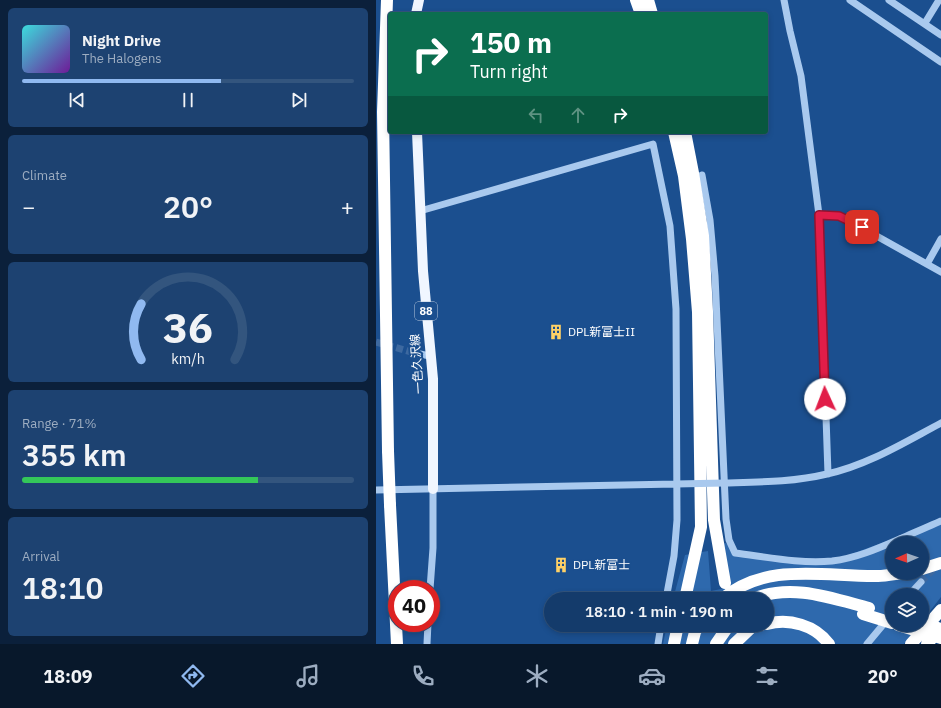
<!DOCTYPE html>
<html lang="en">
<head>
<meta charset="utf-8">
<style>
	:root { --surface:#143b6b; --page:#1d4271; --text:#f1f3f6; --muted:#9dadc1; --line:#33557e; --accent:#90b9f0 }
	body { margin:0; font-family:"IBM Plex Sans","Noto Sans JP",sans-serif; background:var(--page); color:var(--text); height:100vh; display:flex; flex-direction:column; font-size:15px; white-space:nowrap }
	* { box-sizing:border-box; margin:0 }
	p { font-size:13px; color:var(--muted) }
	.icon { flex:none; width:22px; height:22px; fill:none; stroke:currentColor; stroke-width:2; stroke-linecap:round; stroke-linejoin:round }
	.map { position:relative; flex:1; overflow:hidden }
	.panel { display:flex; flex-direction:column; gap:8px; padding:8px; background:#0b203b; width:376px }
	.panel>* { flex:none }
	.guide { position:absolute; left:12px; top:12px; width:380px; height:122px; border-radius:4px; box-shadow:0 2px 6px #0003,0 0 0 1px var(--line); background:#0b6e4f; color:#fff; overflow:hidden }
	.needle { width:26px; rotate:268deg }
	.buttons { position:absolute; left:509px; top:536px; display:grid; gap:8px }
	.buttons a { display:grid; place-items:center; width:44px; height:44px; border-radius:50%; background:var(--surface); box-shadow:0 2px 6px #0003,0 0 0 1px var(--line); font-size:20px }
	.speed { position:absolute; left:12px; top:580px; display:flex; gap:8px; font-size:20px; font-weight:700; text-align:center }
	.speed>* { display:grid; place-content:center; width:52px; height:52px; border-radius:50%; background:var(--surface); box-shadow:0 2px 6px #0003,0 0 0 1px var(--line); line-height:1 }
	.speed .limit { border:6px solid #d22; background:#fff; color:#111 }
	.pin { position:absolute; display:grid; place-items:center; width:34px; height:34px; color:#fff; margin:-17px; border-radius:8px; box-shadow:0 2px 6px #0006 }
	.me { position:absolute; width:44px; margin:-22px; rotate:358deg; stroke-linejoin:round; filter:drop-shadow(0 0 3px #0008) }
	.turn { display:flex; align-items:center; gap:14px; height:84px; padding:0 16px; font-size:18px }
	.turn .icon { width:52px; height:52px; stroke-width:2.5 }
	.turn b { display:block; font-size:28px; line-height:34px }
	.lanes { display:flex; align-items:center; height:38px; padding:0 16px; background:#0003; justify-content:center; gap:20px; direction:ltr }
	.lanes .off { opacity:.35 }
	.big { font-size:30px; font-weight:600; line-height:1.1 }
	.panel .card { flex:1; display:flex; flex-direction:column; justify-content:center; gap:6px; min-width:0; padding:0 14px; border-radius:6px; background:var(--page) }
	.panel .dial { align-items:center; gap:0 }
	.dial svg { height:104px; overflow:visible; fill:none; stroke:var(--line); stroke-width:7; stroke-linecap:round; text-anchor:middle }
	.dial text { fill:var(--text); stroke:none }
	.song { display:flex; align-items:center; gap:12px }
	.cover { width:48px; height:48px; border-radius:6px; background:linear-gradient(135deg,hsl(180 70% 55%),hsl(280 70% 35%)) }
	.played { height:4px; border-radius:2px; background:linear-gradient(90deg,var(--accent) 60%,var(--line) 60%) }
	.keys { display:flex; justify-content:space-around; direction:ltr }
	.heat { display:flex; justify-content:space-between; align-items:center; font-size:22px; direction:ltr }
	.charge { height:6px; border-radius:3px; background:linear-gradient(90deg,#34c759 71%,var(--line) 0) }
	.trip { position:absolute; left:168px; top:592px; width:230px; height:40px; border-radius:20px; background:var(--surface); box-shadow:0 2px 6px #0003,0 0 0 1px var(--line); font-weight:600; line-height:40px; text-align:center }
	.dock { display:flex; height:64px; justify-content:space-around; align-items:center; background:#08182b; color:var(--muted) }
	.dock .icon { width:28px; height:28px }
	.dock .active { color:var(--accent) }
	.dock b { font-size:18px; color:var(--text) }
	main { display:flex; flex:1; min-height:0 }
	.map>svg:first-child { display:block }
	.green { fill:#2e69ad; fill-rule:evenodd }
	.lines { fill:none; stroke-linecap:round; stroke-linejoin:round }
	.minor-tunnel { stroke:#3d69a0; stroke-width:7; stroke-dasharray:7 3.5; stroke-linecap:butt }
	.minor { stroke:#a9c9ee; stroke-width:7 }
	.major { stroke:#f0f6ff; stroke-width:10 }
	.highway { stroke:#fff; stroke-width:12 }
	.minor-bridge { stroke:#a9c9ee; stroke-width:7 }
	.highway-bridge { stroke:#fff; stroke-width:12 }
	.route-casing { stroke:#92132f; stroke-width:10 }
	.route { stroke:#e11d48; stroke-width:7 }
	.labels { text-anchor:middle; stroke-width:4; stroke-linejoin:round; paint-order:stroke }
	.shield { fill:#1b4f8f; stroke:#bbcadd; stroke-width:1 }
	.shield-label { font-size:11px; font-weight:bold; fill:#fff }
	.poi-label { font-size:12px; fill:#fff; stroke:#1b4f8f; text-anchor:start }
	.street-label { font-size:12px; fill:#fff; stroke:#1b4f8f }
</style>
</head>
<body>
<main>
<section class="panel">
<div class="card">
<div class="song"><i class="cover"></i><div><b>Night Drive</b><p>The Halogens</p></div></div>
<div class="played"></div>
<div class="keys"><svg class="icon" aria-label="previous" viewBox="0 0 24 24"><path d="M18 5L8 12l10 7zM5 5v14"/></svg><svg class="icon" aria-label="pause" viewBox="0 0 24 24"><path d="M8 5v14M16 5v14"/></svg><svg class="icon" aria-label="next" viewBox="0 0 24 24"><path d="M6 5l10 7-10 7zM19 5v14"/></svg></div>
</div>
<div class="card"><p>Climate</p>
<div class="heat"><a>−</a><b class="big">20°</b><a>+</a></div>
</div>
<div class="card dial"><svg viewBox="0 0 100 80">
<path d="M14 69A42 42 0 1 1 86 69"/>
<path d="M14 69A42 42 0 0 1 14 26" stroke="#90b9f0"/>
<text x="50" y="56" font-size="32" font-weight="700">36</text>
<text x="50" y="72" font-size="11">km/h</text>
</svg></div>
<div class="card"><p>Range · 71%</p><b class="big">355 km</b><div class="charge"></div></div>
<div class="card"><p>Arrival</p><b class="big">18:10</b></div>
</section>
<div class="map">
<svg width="565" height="644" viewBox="0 0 565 644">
	<rect width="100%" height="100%" fill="#1b4f8f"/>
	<path class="green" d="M558,524L565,525V597L546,621V595H516V625H543L528,644H287L291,625H391V599H297L309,555L332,551L335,591L350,588L345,544L350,543L359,553L456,561ZM516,543H546V573H516Z"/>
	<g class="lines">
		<path class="minor-tunnel" d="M0,342L39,353
			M545,582L561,566"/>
		<path class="minor" d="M408,0L414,31L425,76L443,215L452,474
			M474,0L565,62
			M513,0L565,35
			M549,23L563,0
			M326,175L334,220L339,276L350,519L353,540L359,553C391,557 424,564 456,561C481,558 503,548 526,538C539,532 552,527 565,521
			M44,211L277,144L294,226L300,309L301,520L298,556L290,599
			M443,215L463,216L472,220L565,272
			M551,264L565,239
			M39,353L54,356
			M348,483C383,482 418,482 451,474C492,465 529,442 565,423
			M0,490L300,484
			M54,589L57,548V489
			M533,595L545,582
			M51,644L52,623
			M282,644L285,625
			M491,644L516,614"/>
		<path class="major" d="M40,14L43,0
			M41,132L47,271L57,379V489"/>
		<path class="highway" d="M11,0L7,112L12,451
			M260,0L265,14
			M272,0L276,14
			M298,132L308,176L316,239L322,312L325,527L309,599
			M309,132L317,173L327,236L331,311L338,520L349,583
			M14,505L21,644
			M546,569L565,563
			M346,599C391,561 449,577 502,576C510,576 519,574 527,573
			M377,599C415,583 455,598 493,608
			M391,624C413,618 439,625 453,644
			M298,644L302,625
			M316,644L319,632L323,625
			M340,644L353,625
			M358,644L376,627L385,625
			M535,644L565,610
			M551,644L564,629"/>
		<path class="minor-bridge" d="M300,484L348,483"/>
		<path class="highway-bridge" d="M12,451L14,505
			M487,614L516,623
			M546,623L565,629
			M522,625L565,638"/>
	</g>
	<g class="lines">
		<g class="route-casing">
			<path id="route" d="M449,399L443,215L463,216L486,227"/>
		</g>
		<use href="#route" class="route"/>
	</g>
	<defs>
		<g id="building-bare" transform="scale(1.2)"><path d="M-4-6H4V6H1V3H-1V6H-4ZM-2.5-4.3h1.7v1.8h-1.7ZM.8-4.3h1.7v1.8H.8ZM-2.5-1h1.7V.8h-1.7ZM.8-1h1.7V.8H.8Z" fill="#ffd166" stroke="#1b4f8f" stroke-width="2.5" paint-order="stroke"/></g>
	</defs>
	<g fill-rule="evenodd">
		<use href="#building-bare" x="180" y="332"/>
		<use href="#building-bare" x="185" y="565"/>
	</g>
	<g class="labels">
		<rect class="shield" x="39" y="302" width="22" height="18" rx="3"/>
		<g class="shield-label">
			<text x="50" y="315">88</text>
		</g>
		<g class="poi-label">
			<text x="192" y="336">DPL新富士II</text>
			<text x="197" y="569">DPL新富士</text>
		</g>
		<g class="street-label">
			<text transform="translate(41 364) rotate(-94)" y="4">一色久沢線</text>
		</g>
	</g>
</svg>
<div class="buttons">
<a><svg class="needle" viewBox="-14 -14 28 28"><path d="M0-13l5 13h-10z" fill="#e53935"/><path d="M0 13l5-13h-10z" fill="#9dadc1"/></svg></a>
<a><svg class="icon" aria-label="layers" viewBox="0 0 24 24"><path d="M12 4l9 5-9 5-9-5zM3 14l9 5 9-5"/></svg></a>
</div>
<div class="speed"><div class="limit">40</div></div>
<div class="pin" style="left:486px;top:227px;background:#d93025"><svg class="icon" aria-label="arrive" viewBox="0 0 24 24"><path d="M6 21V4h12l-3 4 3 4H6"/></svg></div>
<svg class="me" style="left:449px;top:399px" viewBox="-20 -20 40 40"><circle r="19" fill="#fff"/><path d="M0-13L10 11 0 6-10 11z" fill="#e11d48"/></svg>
<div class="trip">18:10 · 1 min · 190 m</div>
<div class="guide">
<div class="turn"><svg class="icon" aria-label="right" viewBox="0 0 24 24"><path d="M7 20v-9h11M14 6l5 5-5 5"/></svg><div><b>150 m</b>Turn right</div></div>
<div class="lanes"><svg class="icon off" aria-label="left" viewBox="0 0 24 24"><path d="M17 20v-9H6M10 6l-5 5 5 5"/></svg><svg class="icon off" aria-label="ahead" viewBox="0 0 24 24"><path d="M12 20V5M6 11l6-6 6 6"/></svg><svg class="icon" aria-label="right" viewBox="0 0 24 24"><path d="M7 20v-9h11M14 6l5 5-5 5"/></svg></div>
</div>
</div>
</main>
<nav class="dock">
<b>18:09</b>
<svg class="icon active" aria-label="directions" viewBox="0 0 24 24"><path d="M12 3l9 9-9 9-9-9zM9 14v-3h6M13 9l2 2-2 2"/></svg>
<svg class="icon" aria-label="music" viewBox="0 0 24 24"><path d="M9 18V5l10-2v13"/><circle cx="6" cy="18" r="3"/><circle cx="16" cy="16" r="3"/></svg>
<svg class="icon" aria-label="phone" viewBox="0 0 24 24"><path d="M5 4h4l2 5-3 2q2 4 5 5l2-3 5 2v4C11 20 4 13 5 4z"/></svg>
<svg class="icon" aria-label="climate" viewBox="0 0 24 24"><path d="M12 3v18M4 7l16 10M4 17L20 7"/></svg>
<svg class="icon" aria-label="car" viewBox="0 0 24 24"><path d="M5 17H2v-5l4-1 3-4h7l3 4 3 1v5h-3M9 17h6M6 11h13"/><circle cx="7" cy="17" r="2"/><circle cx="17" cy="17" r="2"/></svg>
<svg class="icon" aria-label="filters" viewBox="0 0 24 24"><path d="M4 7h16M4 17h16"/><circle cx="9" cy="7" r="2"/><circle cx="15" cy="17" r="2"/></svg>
<b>20°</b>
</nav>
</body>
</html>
